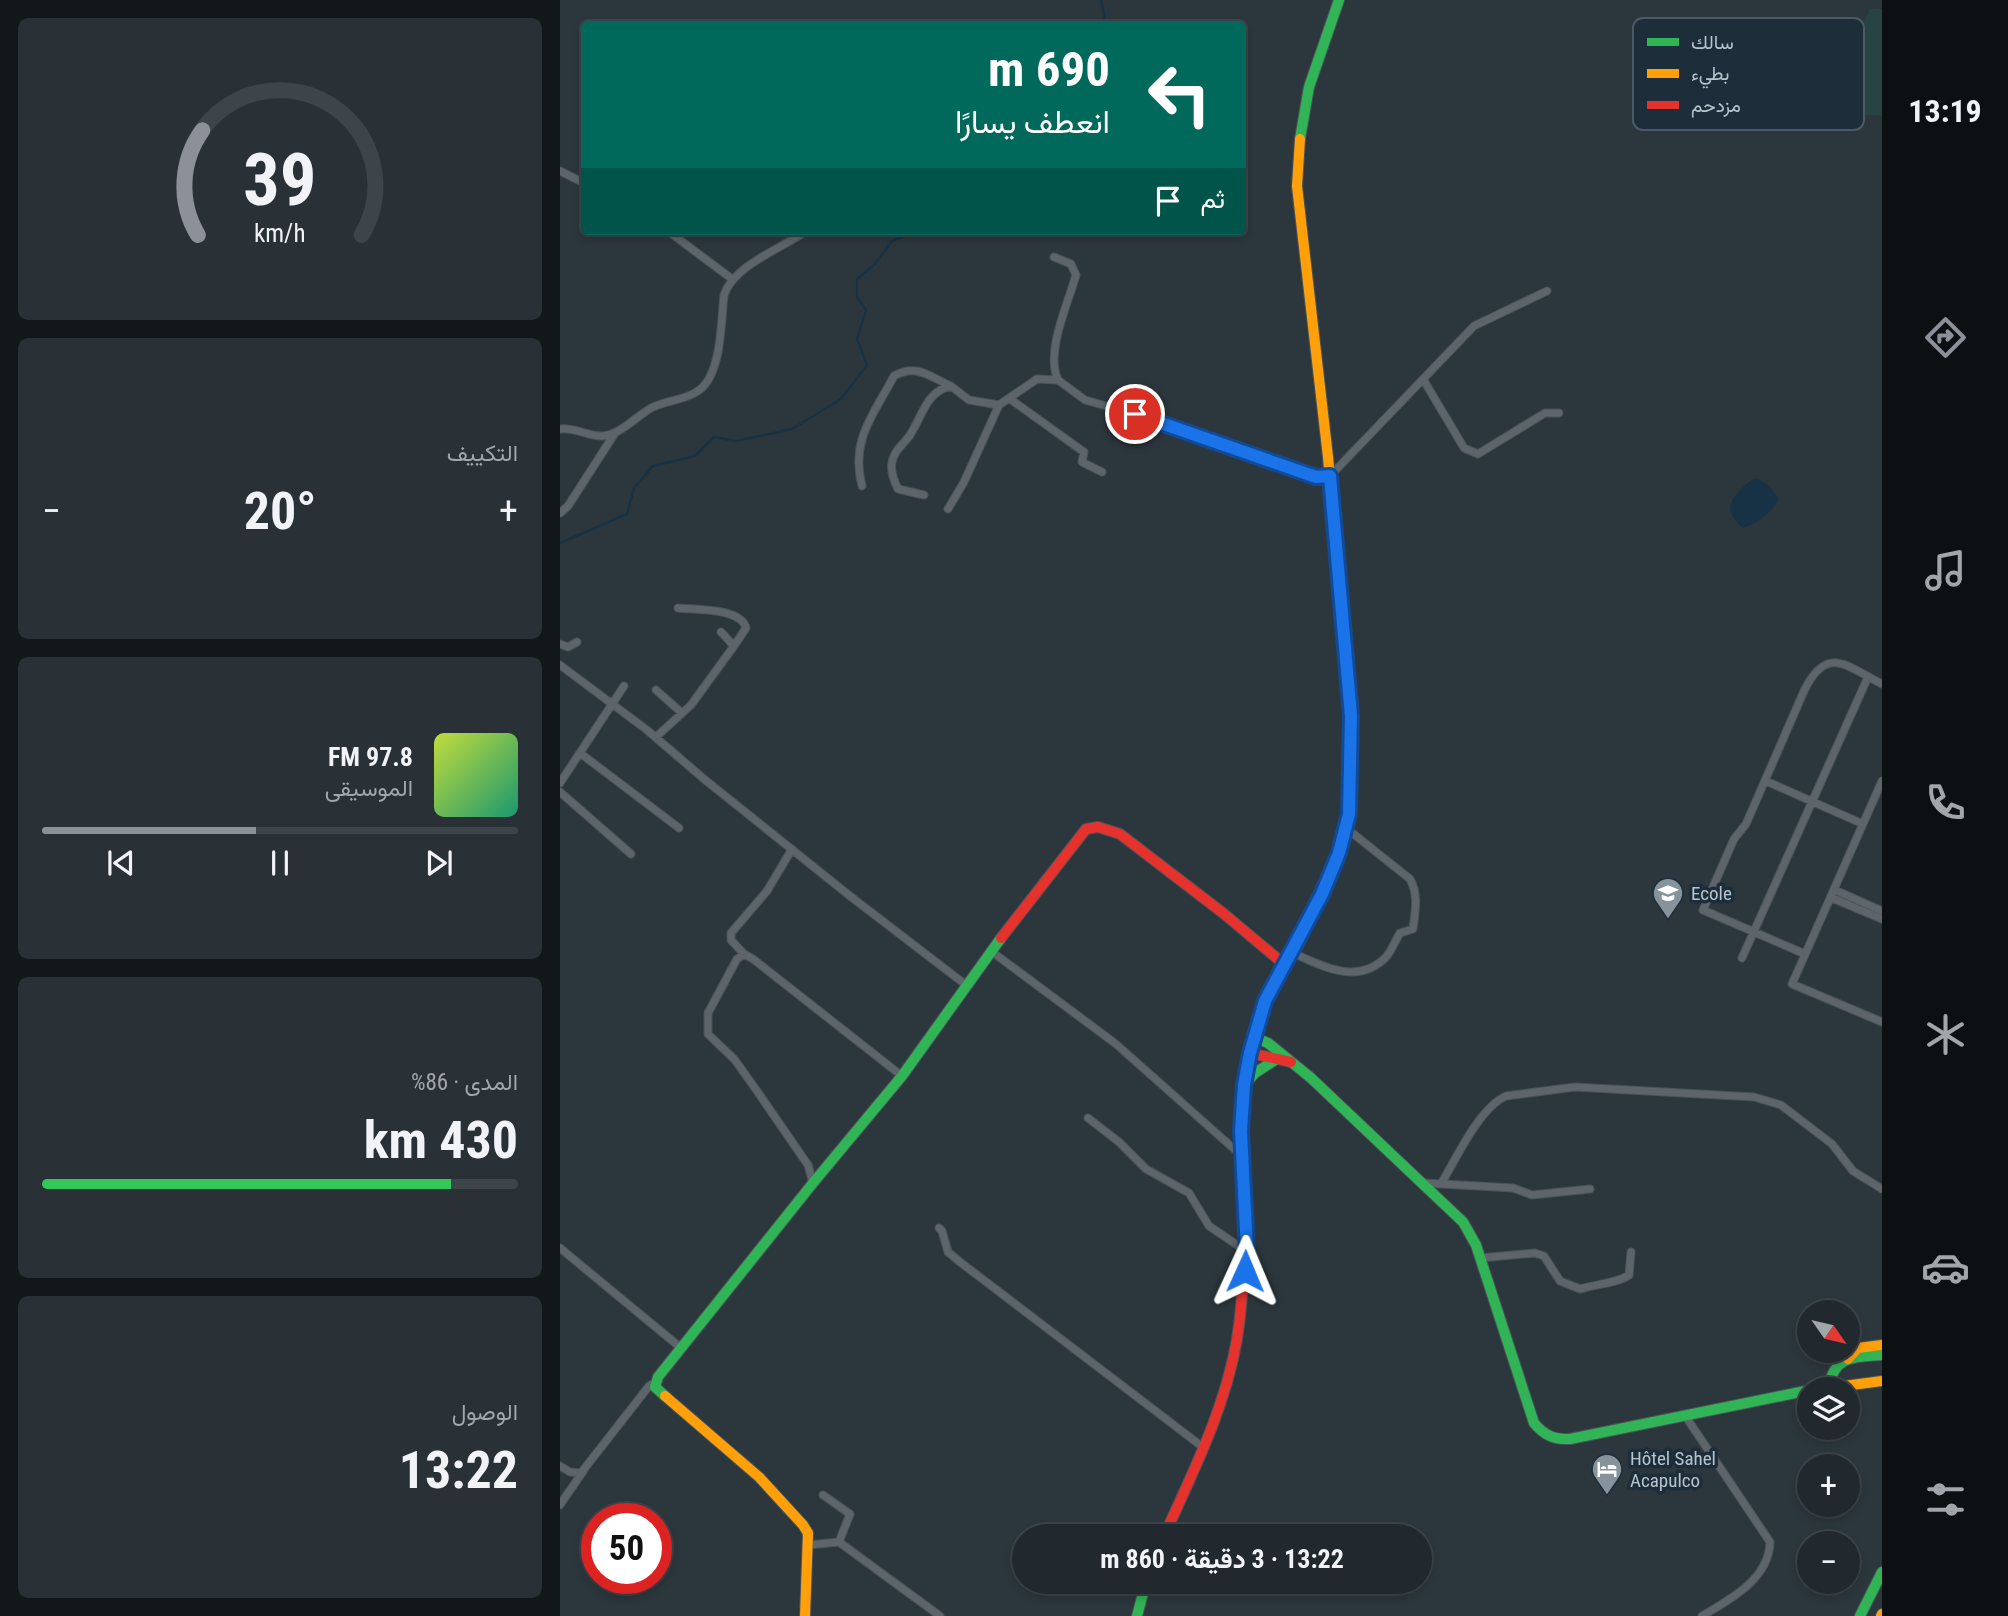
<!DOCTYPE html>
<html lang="ar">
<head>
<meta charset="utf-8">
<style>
	:root { --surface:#21292e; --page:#293136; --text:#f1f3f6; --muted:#a2a6aa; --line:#3e454a; --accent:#8c9099 }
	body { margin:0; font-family:"Roboto Condensed",Vazirmatn,sans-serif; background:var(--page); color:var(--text); direction:rtl; height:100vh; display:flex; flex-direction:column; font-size:26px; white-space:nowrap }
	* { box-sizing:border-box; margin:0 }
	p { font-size:23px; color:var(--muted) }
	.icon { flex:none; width:38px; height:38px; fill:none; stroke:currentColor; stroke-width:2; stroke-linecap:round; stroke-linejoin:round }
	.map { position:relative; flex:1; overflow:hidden; direction:ltr }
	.drawer { display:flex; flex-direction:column; gap:18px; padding:18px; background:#121719; width:560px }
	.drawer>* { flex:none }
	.banner { position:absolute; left:21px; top:21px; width:665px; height:214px; border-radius:7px; box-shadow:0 4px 10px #0003,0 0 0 2px var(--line); direction:rtl; background:#00695c; color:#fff; overflow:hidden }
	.needle { width:46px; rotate:124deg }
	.tools { position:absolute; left:1237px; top:1300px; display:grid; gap:14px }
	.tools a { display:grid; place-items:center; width:63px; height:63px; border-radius:50%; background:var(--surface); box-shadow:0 4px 10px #0003,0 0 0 2px var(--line); font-size:35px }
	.speed { position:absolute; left:21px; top:1503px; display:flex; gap:14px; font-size:35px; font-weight:700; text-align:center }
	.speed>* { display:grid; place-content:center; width:91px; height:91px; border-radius:50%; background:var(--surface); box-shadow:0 4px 10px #0003,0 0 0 2px var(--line); line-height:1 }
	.speed .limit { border:10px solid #d22; background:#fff; color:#111 }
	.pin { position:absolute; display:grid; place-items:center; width:60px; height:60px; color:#fff; margin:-30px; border:4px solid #fff; border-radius:50%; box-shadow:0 2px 7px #0007 }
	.me { position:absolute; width:77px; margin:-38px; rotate:1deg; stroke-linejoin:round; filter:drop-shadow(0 0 5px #0008) }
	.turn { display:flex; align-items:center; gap:24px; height:147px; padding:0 21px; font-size:32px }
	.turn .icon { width:91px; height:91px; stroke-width:2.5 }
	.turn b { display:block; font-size:49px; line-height:60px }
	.then { display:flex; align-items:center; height:66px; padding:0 21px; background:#0003; gap:14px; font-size:26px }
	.big { font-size:52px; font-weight:700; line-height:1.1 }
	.drawer .card { flex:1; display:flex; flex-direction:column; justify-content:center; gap:10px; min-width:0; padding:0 24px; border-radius:10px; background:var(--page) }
	.drawer .dial { align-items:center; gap:0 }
	.dial svg { height:182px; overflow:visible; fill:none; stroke:var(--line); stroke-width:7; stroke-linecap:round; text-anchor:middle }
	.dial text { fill:var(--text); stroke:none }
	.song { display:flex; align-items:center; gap:21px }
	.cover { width:84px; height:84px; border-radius:10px; background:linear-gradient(135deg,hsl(70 70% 55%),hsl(160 70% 35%)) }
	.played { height:7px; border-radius:4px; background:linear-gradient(90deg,var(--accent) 45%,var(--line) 45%) }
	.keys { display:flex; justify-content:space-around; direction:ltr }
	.heat { display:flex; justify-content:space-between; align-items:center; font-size:38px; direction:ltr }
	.charge { height:10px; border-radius:5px; background:linear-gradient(90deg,#34c759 86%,var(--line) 0) }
	.trip { position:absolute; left:452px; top:1524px; width:420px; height:70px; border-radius:35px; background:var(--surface); box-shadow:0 4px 10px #0003,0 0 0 2px var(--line); font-weight:700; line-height:70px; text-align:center; direction:rtl }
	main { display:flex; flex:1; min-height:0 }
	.menu { display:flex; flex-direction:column; width:126px; justify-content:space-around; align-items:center; background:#0d1012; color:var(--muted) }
	.menu .icon { width:49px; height:49px }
	.menu .selected { color:var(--accent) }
	.menu b { font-size:32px; color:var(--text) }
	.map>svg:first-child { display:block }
	.green { fill:#274442 }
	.water { fill:#173244 }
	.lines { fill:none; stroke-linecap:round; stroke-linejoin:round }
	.stream { stroke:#173244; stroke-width:2.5 }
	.street-casing { stroke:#4a5359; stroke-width:9 }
	.fast-casing { stroke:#4a5359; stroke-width:12 }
	.slow-casing { stroke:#4a5359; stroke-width:12 }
	.jam-casing { stroke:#4a5359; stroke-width:12 }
	.street { stroke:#5d656a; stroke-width:7 }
	.fast { stroke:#30b455; stroke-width:10 }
	.slow { stroke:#ff9f0a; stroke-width:10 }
	.jam { stroke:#e5322d; stroke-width:10 }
	.route-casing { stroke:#114b97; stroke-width:18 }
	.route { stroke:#1a73e8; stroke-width:12 }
	.labels { text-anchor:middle; stroke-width:7; stroke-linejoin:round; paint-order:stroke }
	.poi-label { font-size:19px; fill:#b6c4ce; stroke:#1d2e3a; text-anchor:start }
	.key { fill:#1d2e3a; stroke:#4b5b66; stroke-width:2 }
	.key-label { font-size:19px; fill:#b6c4ce }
</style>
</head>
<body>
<main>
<nav class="menu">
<b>13:19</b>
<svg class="icon selected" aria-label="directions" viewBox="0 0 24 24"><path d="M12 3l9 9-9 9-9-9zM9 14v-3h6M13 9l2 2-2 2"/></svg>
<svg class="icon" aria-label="music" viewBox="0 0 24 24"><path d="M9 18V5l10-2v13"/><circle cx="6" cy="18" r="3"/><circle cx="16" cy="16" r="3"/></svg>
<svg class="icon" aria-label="phone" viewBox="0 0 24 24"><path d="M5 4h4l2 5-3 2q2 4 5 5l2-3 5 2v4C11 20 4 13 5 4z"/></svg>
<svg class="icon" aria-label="climate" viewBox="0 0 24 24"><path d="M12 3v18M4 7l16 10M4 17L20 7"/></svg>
<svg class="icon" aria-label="car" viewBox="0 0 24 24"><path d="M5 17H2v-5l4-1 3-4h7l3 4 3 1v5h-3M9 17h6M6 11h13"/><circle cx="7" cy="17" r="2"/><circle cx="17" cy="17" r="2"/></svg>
<svg class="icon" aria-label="filters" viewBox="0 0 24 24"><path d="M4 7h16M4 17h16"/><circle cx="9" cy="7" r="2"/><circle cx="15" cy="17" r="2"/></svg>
</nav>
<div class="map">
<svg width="1322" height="1616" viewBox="0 0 1322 1616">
	<rect width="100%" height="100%" fill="#2c373d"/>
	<path class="green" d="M1310,9H1322V116L1300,114L1284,97L1281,70Z"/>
	<path class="water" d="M1194,478C1204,479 1214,491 1219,499C1213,511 1196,525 1183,528C1158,508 1174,494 1194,478Z"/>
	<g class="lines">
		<path class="stream" d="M541,0L546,24
			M0,543L67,514L74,488L93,466L135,456L154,437L176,441L232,429L281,399L307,365L297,339L306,310L297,297V279L315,264L332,241L356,231"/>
		<g class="street-casing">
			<path id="street" d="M0,171L24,183
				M108,231L172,279
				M494,257L511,264L516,275C508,304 485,352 498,380L525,400L575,414L756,477L770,476L914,326L987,291
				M863,379L904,448L918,454L985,413H999
				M450,399L524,452L522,462L542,472
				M0,429C14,427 27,436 42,436C61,435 77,415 93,407C107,400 126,400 138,391C162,375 161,321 164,295C174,265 221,249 246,231
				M302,486C290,440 314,414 334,376C357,363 370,377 391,386
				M364,495L338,489C334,481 330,471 332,462C334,450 344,444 350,435C362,417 366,391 391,386L409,400L439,405L477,379L498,380
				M388,509L404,482L439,405
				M0,513L8,506L55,433
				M118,608C136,610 181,608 186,628L174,646
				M0,644L8,647L17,642
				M0,665L87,730L144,779L290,896L406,985
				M96,690L122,713
				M96,737L131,705L174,646L161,632
				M20,753L119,828
				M1206,781L1303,824
				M1322,781L1232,984L1322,1022
				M0,783L64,686
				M0,792L71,854
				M1275,890L1322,911
				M1272,898L1322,919
				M431,951L556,1044L682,1156
				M733,953C762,966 798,986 826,957C832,950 835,941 840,933L853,929C855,912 859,895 850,879L786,828
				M184,954L171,940V933L207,891L232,849
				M1245,954L1143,910L1174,839L1186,824L1244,691C1267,644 1286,666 1322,684
				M1182,958L1308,677
				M528,1118L559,1142L586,1169L629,1193L649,1226L686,1251
				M253,1183L248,1165L197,1091L175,1060L148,1034V1013L177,959L184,954L193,959L342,1076
				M864,1183L953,1188L972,1195L1030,1189
				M881,1184C896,1159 919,1108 946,1096L1015,1087L1194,1097L1221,1105L1272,1144L1293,1171L1322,1189
				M379,1228L382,1231L388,1252L400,1262L644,1448
				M0,1248L121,1348
				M920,1258L975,1253L984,1256L1000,1281L1020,1289C1035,1284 1056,1284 1069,1275L1071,1252
				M1126,1417L1210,1542C1209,1579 1171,1599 1142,1616
				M0,1466L10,1472L21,1473L89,1386L96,1382
				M263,1495L290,1514L279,1542
				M0,1505L24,1470
				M248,1545L279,1542L380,1616"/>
		</g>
		<g class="fast-casing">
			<path id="fast" d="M740,139L749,87L779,0
				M693,1037L708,1043L751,1078L903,1222L916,1245L974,1423C984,1435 994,1440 1010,1439L1250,1390
				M684,1085L695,1073L715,1060
				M683,1188C681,1126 680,1059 706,1000C734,939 775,884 788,817C792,800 790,781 790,764C791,700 784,637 778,573
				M1269,1387C1274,1355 1295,1357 1322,1355
				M105,1396L95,1387L98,1377L253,1183L342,1076L441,938
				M577,1616L586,1582
				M1300,1616L1322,1572"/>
		</g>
		<g class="slow-casing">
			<path id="slow" d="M740,139L737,186L768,457L778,573
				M1288,1359L1298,1348L1322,1345
				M1254,1390L1322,1381
				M105,1396L199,1477L243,1525L248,1533L245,1616
				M1321,1616L1322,1614"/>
		</g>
		<g class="jam-casing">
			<path id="jam" d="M441,938L526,829L538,827L560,834L663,913L725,965
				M690,1053L731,1062
				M604,1536C633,1472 665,1409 677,1339C685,1289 685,1239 683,1188"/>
		</g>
		<use href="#street" class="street"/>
		<use href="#fast" class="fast"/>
		<use href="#slow" class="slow"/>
		<use href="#jam" class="jam"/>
	</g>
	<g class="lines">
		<g class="route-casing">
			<path id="route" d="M575,414L756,477L770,476L791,716L789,814L779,853L762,894L705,1001L690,1053L684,1085L681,1131L687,1251L685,1271"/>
		</g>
		<use href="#route" class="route"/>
	</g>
	<defs>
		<g id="school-pin" transform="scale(1.575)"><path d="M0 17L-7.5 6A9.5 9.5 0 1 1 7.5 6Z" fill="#86939b" stroke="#1d2e3a"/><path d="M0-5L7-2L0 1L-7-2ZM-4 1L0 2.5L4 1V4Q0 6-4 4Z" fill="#fff"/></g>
		<g id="hotel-pin" transform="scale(1.575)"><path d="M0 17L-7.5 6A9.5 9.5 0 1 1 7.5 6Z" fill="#86939b" stroke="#1d2e3a"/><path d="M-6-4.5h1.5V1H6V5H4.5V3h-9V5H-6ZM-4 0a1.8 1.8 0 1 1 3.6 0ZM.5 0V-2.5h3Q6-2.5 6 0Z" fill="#fff"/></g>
	</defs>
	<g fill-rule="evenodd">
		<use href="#school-pin" x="1108" y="893"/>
		<use href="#hotel-pin" x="1047" y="1469"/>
	</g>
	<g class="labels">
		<g class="poi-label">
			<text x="1131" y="900">Ecole</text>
			<text x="1070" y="1465">Hôtel Sahel<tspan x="1070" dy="22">Acapulco</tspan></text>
		</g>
	</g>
	<rect x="1073" y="18" width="231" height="112" rx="10" class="key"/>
	<rect x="1087" y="38" width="32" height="8" fill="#30b455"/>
	<rect x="1087" y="69" width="32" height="9" fill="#ff9f0a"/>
	<rect x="1087" y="101" width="32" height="8" fill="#e5322d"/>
	<g class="key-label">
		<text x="1131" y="49">سالك</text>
		<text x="1131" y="80">بطيء</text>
		<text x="1131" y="112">مزدحم</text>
	</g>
</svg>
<div class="tools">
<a><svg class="needle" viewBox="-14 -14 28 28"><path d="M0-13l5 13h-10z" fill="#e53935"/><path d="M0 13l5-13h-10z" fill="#a2a6aa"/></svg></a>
<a><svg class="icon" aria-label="layers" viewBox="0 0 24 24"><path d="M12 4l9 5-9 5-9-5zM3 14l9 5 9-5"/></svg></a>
<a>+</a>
<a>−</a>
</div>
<div class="speed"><div class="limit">50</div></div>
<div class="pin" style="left:575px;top:414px;background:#d93025"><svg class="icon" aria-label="arrive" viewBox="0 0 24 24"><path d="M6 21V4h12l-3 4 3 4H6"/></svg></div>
<svg class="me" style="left:685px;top:1271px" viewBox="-20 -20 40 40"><path d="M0-17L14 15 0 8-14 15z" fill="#1a73e8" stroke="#fff" stroke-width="4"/></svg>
<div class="trip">13:22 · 3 دقيقة · 860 m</div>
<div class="banner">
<div class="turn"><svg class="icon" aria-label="left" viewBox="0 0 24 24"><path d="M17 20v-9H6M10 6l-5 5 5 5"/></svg><div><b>690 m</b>انعطف يسارًا</div></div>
<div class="then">ثم<svg class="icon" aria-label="arrive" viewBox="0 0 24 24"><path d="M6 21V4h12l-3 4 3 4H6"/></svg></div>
</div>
</div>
<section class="drawer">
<div class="card dial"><svg viewBox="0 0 100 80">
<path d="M14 69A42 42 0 1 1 86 69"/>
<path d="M14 69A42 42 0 0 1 16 23" stroke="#8c9099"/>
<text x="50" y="56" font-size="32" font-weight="700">39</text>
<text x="50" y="72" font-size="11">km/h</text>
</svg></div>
<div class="card"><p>التكييف</p>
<div class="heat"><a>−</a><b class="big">20°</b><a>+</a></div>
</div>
<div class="card">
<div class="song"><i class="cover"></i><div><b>97.8 FM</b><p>الموسيقى</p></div></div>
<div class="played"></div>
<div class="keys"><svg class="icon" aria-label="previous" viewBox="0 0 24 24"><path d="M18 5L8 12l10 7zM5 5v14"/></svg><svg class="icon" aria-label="pause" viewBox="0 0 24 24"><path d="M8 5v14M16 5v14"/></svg><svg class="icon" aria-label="next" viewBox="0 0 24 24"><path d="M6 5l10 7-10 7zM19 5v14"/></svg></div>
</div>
<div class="card"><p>المدى · 86%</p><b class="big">430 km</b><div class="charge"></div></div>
<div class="card"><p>الوصول</p><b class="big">13:22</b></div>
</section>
</main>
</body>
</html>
